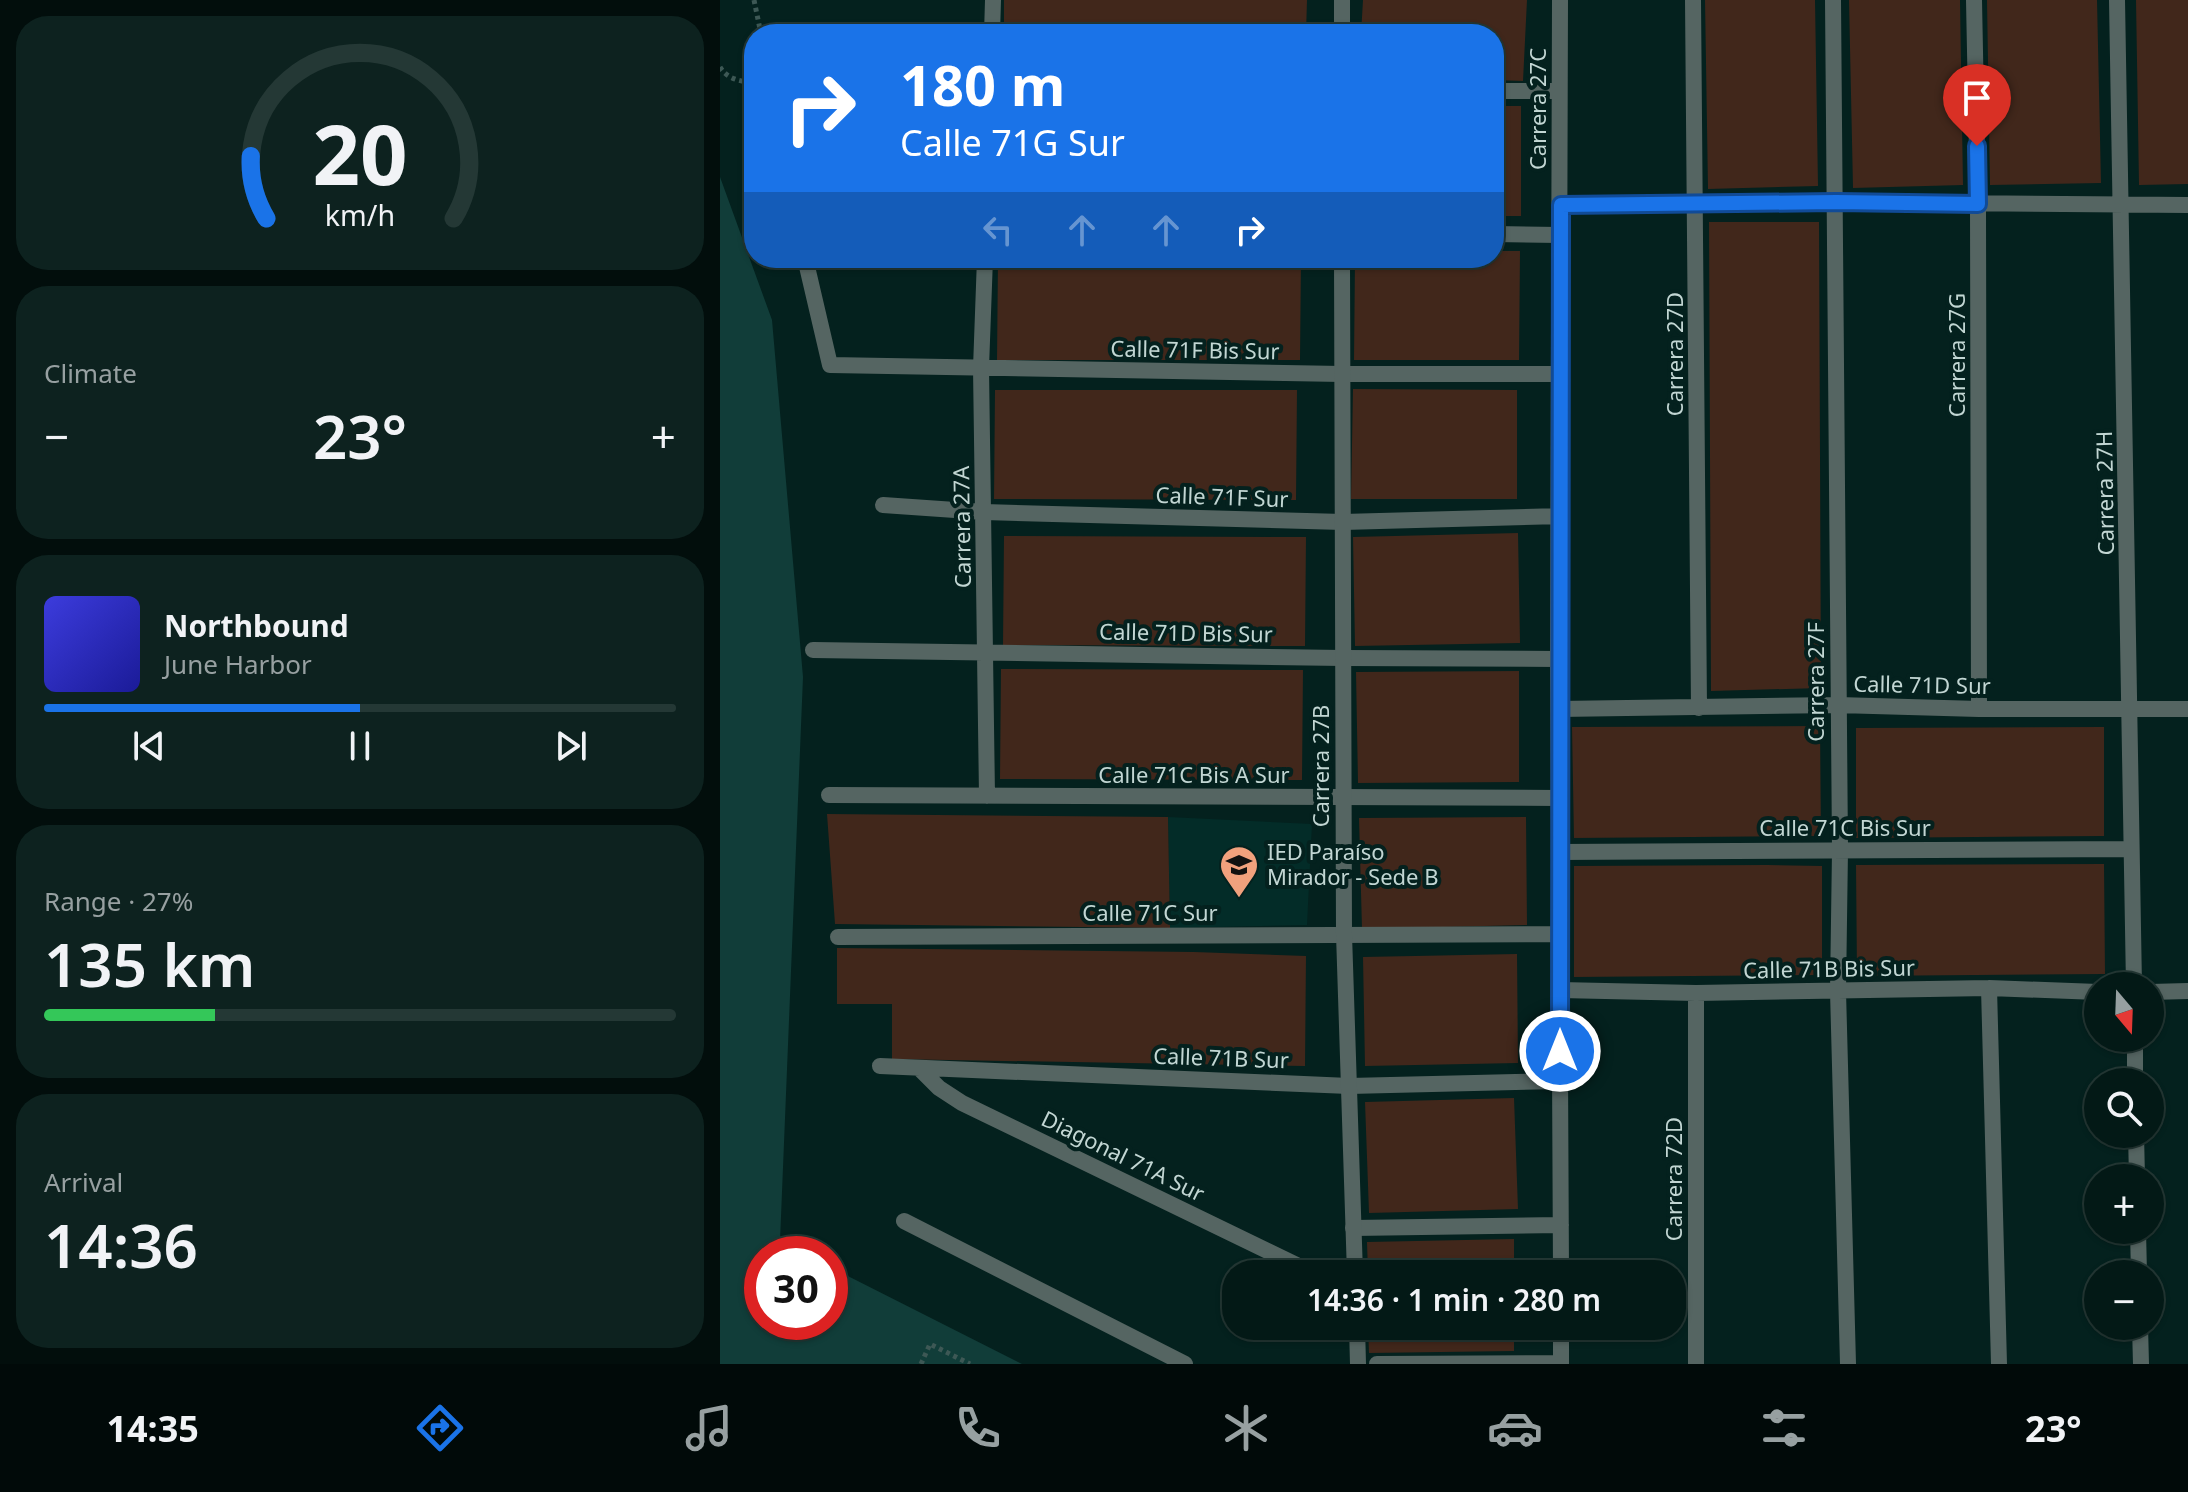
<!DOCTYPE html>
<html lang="en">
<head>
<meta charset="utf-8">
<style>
	:root { --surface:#031916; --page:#0d221f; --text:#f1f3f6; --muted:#97a0a1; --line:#243835; --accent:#1a73e8 }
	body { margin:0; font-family:"Noto Sans",sans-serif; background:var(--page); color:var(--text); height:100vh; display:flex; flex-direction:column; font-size:30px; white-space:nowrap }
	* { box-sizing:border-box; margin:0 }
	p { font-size:26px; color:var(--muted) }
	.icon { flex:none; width:44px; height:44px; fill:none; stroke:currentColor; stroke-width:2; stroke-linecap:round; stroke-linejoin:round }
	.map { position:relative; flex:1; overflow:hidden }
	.sheet { display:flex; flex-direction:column; gap:16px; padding:16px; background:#020e0c; width:720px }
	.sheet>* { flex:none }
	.hud { position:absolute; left:24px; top:24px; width:760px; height:244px; border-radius:32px; box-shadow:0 2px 6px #0004,0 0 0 2px var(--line); background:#1a73e8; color:#fff; overflow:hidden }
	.needle { width:52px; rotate:161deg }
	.controls { position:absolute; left:1364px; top:972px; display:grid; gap:16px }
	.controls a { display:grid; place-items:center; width:80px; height:80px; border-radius:50%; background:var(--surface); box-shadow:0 2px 6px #0004,0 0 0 2px var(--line); font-size:40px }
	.speed { position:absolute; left:24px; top:1236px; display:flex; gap:16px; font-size:40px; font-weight:700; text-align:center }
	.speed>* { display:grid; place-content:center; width:104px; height:104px; border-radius:50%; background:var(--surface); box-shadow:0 2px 6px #0004,0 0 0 2px var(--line); line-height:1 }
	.speed .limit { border:12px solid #d22; background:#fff; color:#111 }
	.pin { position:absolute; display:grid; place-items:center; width:68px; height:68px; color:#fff; margin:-82px -34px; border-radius:50% 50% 50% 0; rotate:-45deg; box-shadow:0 0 8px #0007 }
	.pin .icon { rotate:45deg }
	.me { position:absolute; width:88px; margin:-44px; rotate:0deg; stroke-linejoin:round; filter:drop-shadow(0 0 6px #0008) }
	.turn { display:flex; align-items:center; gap:28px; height:168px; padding:0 24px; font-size:36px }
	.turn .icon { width:104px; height:104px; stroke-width:2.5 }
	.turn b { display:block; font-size:56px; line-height:68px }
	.lanes { display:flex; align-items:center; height:76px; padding:0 24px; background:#0003; justify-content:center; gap:40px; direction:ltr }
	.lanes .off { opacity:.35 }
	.big { font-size:60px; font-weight:600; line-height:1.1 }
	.sheet .tile { flex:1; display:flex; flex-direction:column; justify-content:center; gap:12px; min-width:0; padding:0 28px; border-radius:32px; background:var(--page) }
	.sheet .dial { align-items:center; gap:0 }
	.dial svg { height:208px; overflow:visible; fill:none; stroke:var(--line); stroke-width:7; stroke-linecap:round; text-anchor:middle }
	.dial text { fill:var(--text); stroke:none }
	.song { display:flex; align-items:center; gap:24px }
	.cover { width:96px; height:96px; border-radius:12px; background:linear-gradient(135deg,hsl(240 70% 55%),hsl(240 70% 35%)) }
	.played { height:8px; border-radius:4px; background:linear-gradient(90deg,var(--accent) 50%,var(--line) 50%) }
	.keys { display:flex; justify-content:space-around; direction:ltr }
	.heat { display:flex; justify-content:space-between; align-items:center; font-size:44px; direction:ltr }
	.charge { height:12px; border-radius:6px; background:linear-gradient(90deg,#34c759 27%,var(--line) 0) }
	.trip { position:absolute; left:502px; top:1260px; width:464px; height:80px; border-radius:32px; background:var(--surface); box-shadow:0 2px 6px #0004,0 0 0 2px var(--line); font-weight:600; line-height:80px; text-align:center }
	.tabs { display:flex; height:128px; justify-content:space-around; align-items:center; background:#010a09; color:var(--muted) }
	.tabs .icon { width:56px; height:56px }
	.tabs .current { color:var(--accent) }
	.tabs b { font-size:36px; color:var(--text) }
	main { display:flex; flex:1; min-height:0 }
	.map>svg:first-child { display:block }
	.built { fill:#032c28 }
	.green { fill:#113d39 }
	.building { fill:#41271b }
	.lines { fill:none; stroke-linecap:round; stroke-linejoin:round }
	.path { stroke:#3d5855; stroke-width:5; stroke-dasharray:4 4; stroke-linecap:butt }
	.minor { stroke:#556562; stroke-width:16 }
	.tertiary { stroke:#556562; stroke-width:16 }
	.route-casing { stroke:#114b97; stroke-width:20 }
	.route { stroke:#1a73e8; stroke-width:14 }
	.labels { text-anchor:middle; stroke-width:8; stroke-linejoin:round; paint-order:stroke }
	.street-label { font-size:22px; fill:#c2d6d3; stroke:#04211e }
	.poi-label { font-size:22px; fill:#c2d6d3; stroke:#04211e; text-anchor:start }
</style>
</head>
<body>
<main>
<section class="sheet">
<div class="tile dial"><svg viewBox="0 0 100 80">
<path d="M14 69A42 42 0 1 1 86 69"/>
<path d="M14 69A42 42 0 0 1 8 45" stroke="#1a73e8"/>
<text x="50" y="56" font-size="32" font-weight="700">20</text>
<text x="50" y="72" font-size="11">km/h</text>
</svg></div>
<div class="tile"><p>Climate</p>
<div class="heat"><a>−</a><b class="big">23°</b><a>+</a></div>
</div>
<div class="tile">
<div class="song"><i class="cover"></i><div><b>Northbound</b><p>June Harbor</p></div></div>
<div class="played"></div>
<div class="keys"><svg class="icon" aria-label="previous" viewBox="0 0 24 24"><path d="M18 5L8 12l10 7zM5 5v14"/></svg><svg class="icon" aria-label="pause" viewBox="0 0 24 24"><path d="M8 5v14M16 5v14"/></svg><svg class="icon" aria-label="next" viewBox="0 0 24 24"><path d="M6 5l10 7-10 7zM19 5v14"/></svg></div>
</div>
<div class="tile"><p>Range · 27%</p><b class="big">135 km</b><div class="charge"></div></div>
<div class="tile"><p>Arrival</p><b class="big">14:36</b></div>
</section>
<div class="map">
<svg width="1468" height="1364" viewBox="0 0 1468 1364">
	<rect width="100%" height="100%" fill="#04211e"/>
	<path class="built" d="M448,817L592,824L587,925L450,928Z"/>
	<path class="green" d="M0,177L52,320L83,677L60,1241L85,1254H42V1322H110V1267L302,1364H0Z"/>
	<path class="building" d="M284,0H587L586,34H284Z
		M643,0H807L803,81L774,80V34H641Z
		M985,0H1095L1098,186L988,189Z
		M1129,0H1240L1243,185L1133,188Z
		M1267,0H1377L1381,183L1270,185Z
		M1416,0H1468V184L1419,185Z
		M774,106H801V216H774Z
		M989,222H1099L1101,688L991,691Z
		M774,251H800L799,360H634L635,258H774Z
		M278,258H581L580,360H277Z
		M633,389L797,390V499H631Z
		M275,390H577L576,500L274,499Z
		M798,533L800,643L635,646L633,537Z
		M284,536L586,537L585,646L283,645Z
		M281,669L583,670L582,780L280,779Z
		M799,671V782L638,783L636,672Z
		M1100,726L1101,836L854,838L852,727Z
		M1384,727V836L1136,838V728Z
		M107,814L448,817L450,928L115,924Z
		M806,817L807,925L642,929L639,818Z
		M1384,864L1385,974L1137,976L1136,865Z
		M1047,865L1102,866V975L854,977V866Z
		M117,948L474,952L586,956L585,1066L172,1059V1004H117Z
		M797,954L798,1063L645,1066L643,957Z
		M794,1098L798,1209L649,1213L645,1102Z
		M794,1239V1274H648L647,1242Z
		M648,1326H794V1351L649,1353Z"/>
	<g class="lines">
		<path class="path" d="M34,0L41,34
			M0,67C7,79 21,82 34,82
			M201,1364L210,1344L250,1364"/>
		<path class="minor" d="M840,0L838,659L841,1274
			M973,0L979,708
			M1113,0L1120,850L1118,991L1128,1364
			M1254,0L1258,204L1259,709
			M1397,0L1414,986
			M272,34L273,0
			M774,91H839
			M841,205L1116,202L1468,205
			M774,234L839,235
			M85,258L110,365L622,374H839
			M265,258L261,368L267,796
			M163,505L264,512L623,522L841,516
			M93,650L623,658L838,659
			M839,709L1118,705L1259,709H1468
			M109,795L839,798
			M839,852L1410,849
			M118,937L839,934
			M1269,988L1279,1364
			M840,990L976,993L1269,988L1378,992
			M1430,992L1468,991
			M1415,1038V1082
			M160,1066L629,1086L841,1081
			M199,1068L219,1088L242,1103L595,1274
			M1416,1134L1417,1178
			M184,1221L465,1364
			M633,1228L841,1225
			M1418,1230L1419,1274
			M841,1326V1364
			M1420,1326L1421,1364
			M657,1364L841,1363
			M976,1364V993"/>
		<path class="tertiary" d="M622,0V34
			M622,258L624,934L635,1274
			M637,1326L638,1364"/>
	</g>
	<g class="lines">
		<g class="route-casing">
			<path id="route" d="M840,1051L841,205L1116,202L1258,204L1257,146"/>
		</g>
		<use href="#route" class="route"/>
	</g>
	<defs>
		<g id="school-pin" transform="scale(2)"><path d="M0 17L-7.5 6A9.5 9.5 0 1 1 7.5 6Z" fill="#f1a17d" stroke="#04211e"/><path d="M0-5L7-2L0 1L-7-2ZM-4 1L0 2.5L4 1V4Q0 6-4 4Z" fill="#111"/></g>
	</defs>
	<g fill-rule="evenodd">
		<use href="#school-pin" x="519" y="865"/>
	</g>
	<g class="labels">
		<g class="street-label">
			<text transform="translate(818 109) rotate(-90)" y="8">Carrera 27C</text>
			<text transform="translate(475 350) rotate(1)" y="8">Calle 71F Bis Sur</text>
			<text transform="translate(955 354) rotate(-90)" y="8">Carrera 27D</text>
			<text transform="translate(1237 355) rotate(-90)" y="8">Carrera 27G</text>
			<text transform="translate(1385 493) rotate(-91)" y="8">Carrera 27H</text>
			<text transform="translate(502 497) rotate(2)" y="8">Calle 71F Sur</text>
			<text transform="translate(242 527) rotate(-91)" y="8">Carrera 27A</text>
			<text transform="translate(466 633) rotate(1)" y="8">Calle 71D Bis Sur</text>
			<text transform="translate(1096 682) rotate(-90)" y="8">Carrera 27F</text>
			<text transform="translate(1202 685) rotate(1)" y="8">Calle 71D Sur</text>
			<text transform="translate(601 766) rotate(-90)" y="8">Carrera 27B</text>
			<text x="474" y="783">Calle 71C Bis A Sur</text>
			<text x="1125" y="836">Calle 71C Bis Sur</text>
			<text x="430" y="921">Calle 71C Sur</text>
			<text transform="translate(1109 969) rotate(-1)" y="8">Calle 71B Bis Sur</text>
			<text transform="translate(501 1058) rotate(2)" y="8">Calle 71B Sur</text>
			<text transform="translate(403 1156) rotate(26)" y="8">Diagonal 71A Sur</text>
			<text transform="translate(954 1179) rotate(-90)" y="8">Carrera 72D</text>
		</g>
		<g class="poi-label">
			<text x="547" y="860">IED Paraíso<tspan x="547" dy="25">Mirador - Sede B</tspan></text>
		</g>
	</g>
</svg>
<div class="controls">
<a><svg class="needle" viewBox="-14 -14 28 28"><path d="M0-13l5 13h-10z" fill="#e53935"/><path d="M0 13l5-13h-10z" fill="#97a0a1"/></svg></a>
<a><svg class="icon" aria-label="search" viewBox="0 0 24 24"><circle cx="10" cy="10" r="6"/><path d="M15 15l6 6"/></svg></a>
<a>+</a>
<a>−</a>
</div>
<div class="speed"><div class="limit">30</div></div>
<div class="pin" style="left:1257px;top:146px;background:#d93025"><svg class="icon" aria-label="arrive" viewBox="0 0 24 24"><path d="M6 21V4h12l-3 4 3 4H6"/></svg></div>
<svg class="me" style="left:840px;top:1051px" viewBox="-20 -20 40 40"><circle r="17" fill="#1a73e8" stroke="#fff" stroke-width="3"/><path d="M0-11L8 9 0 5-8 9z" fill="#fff"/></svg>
<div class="trip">14:36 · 1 min · 280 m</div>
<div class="hud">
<div class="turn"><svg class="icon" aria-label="right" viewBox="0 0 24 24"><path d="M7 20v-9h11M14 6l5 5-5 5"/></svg><div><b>180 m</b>Calle 71G Sur</div></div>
<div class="lanes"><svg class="icon off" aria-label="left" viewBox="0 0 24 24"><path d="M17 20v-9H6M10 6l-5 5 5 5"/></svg><svg class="icon off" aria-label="ahead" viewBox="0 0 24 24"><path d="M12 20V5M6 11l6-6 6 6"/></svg><svg class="icon off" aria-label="ahead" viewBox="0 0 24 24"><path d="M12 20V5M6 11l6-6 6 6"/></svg><svg class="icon" aria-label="right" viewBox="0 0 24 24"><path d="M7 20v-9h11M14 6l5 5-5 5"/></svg></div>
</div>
</div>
</main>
<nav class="tabs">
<b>14:35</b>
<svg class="icon current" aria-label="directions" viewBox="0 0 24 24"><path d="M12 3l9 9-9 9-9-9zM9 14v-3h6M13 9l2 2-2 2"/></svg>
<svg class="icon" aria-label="music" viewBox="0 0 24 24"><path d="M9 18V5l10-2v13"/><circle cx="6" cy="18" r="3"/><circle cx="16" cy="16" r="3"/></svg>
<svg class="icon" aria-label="phone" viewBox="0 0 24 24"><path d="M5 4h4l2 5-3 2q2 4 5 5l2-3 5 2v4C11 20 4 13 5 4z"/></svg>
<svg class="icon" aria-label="climate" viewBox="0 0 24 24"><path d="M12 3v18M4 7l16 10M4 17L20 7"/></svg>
<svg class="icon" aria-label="car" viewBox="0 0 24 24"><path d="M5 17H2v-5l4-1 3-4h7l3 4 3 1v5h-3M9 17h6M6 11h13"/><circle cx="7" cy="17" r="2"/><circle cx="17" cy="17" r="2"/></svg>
<svg class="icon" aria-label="filters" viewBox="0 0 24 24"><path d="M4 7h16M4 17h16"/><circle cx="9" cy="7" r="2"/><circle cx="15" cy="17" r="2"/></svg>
<b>23°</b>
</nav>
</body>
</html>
